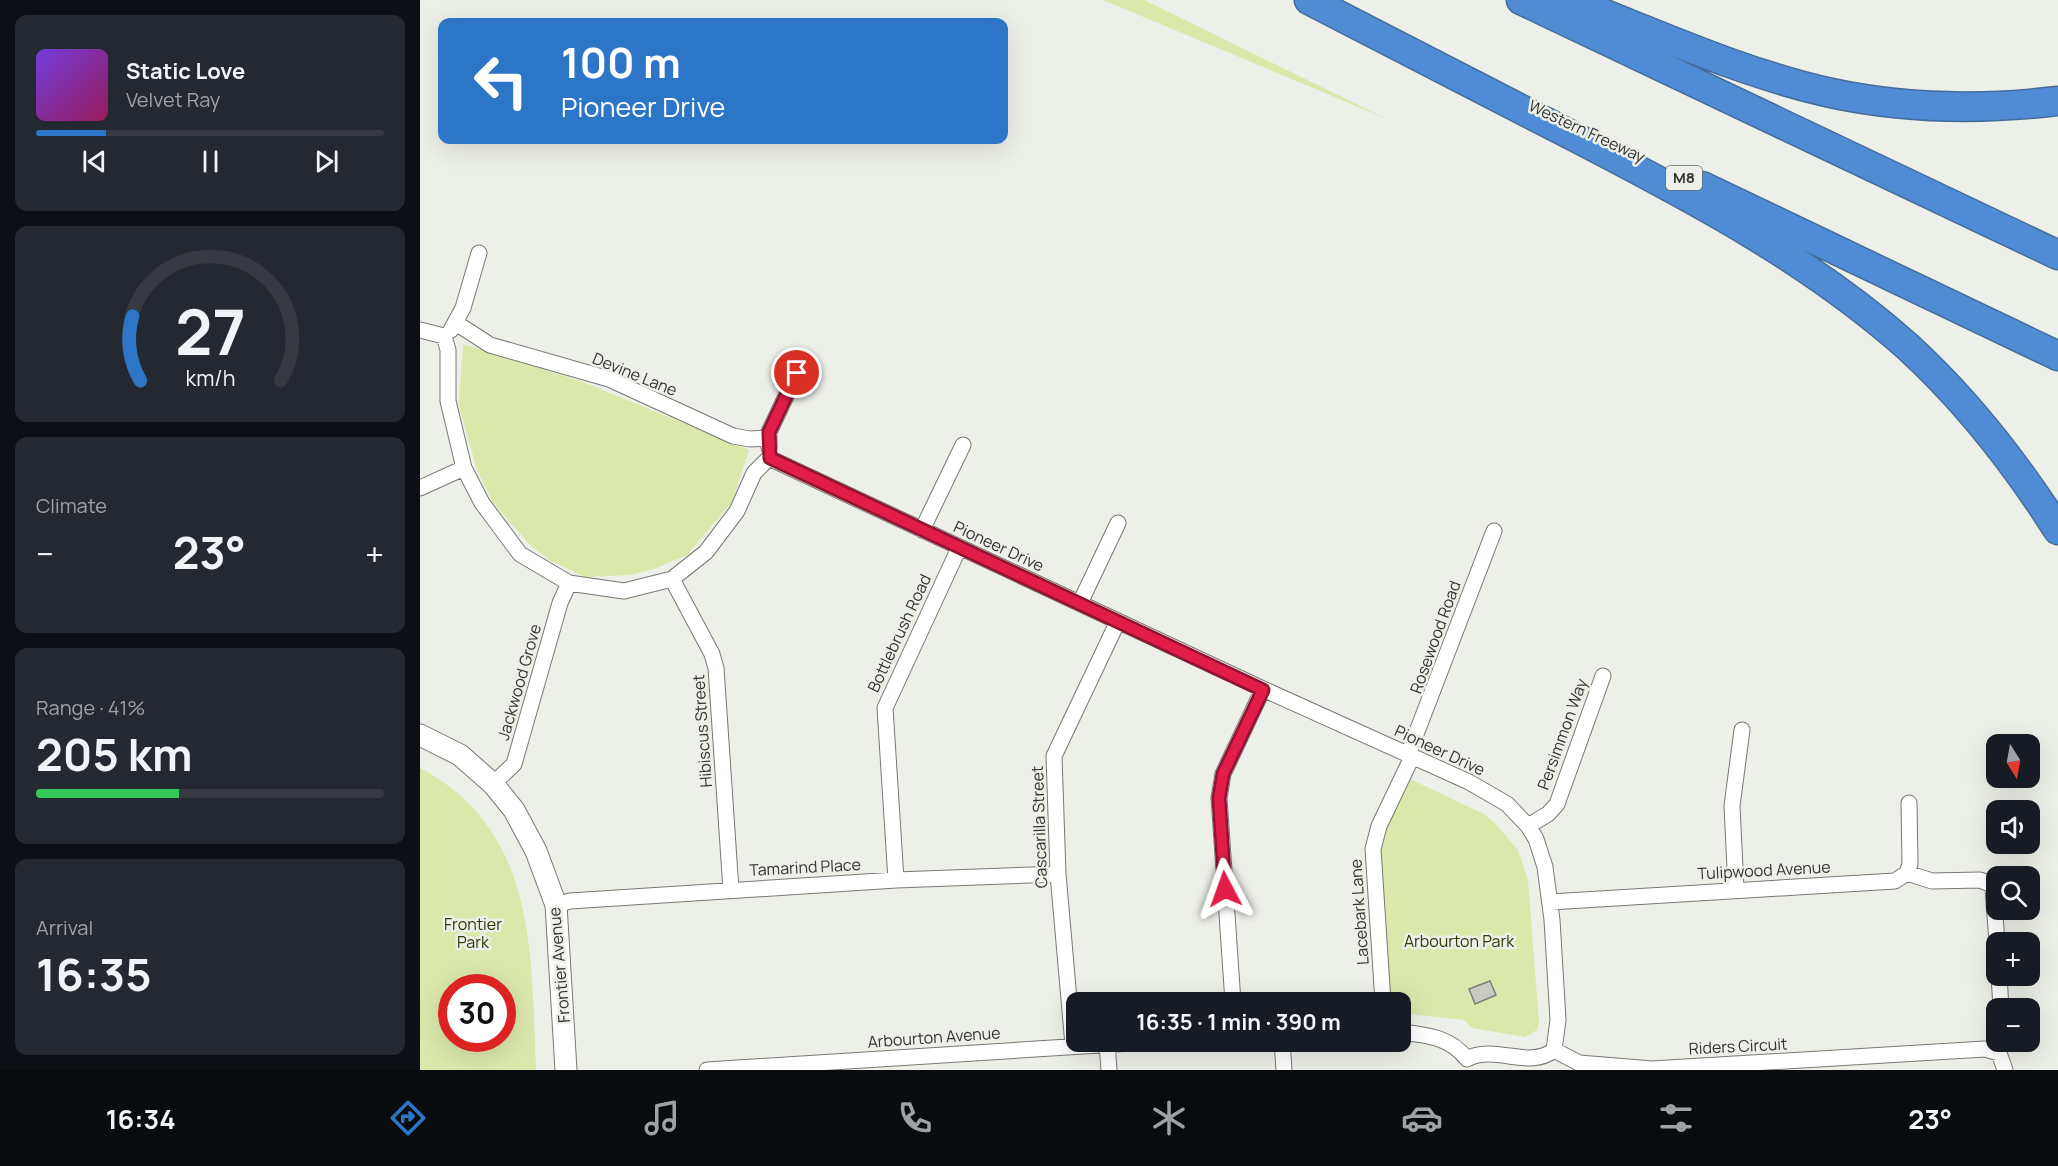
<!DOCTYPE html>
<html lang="en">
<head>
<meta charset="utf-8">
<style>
	:root { --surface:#171b24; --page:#242831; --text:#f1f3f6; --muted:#9ea1a6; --line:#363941; --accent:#2d75c6 }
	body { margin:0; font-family:Manrope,sans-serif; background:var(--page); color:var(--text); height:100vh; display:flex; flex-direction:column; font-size:22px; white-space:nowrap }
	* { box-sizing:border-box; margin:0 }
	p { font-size:20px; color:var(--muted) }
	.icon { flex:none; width:33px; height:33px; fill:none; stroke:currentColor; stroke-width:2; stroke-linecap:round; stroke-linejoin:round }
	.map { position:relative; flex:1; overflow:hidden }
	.side { display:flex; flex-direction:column; gap:15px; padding:15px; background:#0d0f14; width:420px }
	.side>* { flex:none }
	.banner { position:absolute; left:18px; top:18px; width:570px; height:126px; border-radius:12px; box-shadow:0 6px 24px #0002; background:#2d75c6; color:#fff; overflow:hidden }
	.needle { width:39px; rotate:169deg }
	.controls { position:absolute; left:1566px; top:734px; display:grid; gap:12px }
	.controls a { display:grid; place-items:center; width:54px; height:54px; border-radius:12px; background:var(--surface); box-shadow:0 6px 24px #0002; font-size:30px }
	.speed { position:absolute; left:18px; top:974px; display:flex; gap:12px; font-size:30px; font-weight:700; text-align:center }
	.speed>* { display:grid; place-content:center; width:78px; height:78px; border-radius:50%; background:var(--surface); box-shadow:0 6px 24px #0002; line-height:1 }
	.speed .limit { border:9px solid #d22; background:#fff; color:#111 }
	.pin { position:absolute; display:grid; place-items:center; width:51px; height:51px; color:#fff; margin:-26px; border:3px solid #fff; border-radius:50%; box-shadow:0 2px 6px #0007 }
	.me { position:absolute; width:66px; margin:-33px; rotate:356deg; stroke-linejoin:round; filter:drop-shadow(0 0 4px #0008) }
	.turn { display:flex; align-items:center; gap:21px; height:126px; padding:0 24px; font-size:27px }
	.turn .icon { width:78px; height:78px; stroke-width:2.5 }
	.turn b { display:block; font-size:42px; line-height:51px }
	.big { font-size:45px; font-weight:700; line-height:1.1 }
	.side .tile { flex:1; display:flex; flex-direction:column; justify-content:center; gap:9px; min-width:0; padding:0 21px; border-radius:12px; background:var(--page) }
	.side .dial { align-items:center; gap:0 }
	.dial svg { height:156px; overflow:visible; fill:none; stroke:var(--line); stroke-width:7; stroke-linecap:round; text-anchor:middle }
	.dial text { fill:var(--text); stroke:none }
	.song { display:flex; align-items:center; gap:18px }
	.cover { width:72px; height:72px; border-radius:9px; background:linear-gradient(135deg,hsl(260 70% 55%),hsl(330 70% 35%)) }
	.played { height:6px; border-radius:3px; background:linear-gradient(90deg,var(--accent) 20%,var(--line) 20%) }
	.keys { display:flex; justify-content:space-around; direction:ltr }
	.heat { display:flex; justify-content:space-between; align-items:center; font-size:33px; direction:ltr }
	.charge { height:9px; border-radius:4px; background:linear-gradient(90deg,#34c759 41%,var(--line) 0) }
	.trip { position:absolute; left:646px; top:992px; width:345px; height:60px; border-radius:12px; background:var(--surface); box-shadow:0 6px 24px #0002; font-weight:700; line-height:60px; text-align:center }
	.menu { display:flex; height:96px; justify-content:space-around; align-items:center; background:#090b0e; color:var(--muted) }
	.menu .icon { width:42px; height:42px }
	.menu .current { color:var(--accent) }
	.menu b { font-size:27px; color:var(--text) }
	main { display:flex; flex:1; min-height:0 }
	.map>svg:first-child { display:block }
	.green { fill:#dae8ab; fill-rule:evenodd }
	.building { fill:#c9cbc3; stroke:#7e7f78; stroke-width:1.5 }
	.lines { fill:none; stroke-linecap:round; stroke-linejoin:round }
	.street-casing { stroke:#777972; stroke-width:17 }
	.secondary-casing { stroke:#777972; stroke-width:23 }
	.highway-casing { stroke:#456d9b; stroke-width:31 }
	.street { stroke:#fff; stroke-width:15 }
	.secondary { stroke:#fff; stroke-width:21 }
	.highway { stroke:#4f8cd5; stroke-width:28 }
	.route-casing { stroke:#92132f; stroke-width:15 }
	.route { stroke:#e11d48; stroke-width:10 }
	.labels { text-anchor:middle; stroke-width:5; stroke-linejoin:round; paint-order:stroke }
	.shield { fill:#edf0e8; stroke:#6a6c67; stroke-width:1.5 }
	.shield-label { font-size:15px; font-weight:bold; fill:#323330 }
	.street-label { font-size:16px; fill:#323330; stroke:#edf0e8 }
	.park-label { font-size:16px; fill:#313901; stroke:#edf0e8 }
</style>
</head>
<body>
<main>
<section class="side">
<div class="tile">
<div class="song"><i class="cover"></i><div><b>Static Love</b><p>Velvet Ray</p></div></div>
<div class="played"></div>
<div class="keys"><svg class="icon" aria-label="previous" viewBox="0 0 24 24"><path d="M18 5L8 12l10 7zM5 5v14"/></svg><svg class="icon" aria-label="pause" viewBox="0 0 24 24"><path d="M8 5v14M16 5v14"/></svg><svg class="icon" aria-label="next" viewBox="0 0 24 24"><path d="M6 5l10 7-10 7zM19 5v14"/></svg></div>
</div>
<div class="tile dial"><svg viewBox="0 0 100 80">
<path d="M14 69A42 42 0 1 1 86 69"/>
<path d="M14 69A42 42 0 0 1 10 36" stroke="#2d75c6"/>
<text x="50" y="56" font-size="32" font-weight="700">27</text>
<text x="50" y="72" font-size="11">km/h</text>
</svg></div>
<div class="tile"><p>Climate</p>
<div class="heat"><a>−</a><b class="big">23°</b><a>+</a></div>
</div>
<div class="tile"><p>Range · 41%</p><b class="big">205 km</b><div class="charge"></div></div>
<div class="tile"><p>Arrival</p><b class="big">16:35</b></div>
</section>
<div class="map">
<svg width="1638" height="1070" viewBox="0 0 1638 1070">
	<rect width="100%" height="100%" fill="#edf0e8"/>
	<path class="green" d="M683,0H724L967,119Z
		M43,344L163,382L329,450L312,502L267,555L234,569L211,575L165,577L131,561L111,546L73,503L57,470L39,406Z
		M0,768C118,830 111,955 116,1070H0ZM32,987H82V1038H32Z
		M988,778L1064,814L1076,824L1098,850L1108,880L1119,1023L1117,1030L1105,1037L1052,1028L1044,1020L981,1013V1002H969L960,842Z"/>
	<path class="building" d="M1070,981L1076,995L1055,1004L1049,989Z"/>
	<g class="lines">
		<g class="street-casing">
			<path id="street" d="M36,323L70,345L189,379L313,436L330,439L349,438
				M0,330L24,336L28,350V401L44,468L62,503L100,554L149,583L204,591L252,579L286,552L317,511L334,473L349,458L843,689L1049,782L1087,804L1108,826L1116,839L1125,867L1132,920L1138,1020L1134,1050
				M31,330L43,308L59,253
				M349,448V432L377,373
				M0,488L44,468
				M502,530L543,445
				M252,579L292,654L296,668L311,890
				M660,603L698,523
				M988,755L1074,531
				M73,784L94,764L140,603L149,583
				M1108,826L1128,814L1137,804L1183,676
				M1487,873L1512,881L1560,880L1570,884L1573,889L1577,942
				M476,880L465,708L539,548
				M1316,889L1312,806L1322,730
				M1130,902L1475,881L1487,873L1490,864L1489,803
				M136,905L150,901L476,880L638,874
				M1579,975L1581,1008
				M813,1002L799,798L803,774L843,689
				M963,1002L953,849L959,826L992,757
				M981,1032C1007,1035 1030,1037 1047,1059
				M862,1041L864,1070
				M687,1044L689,1070
				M653,1045L638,874L634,756L698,621
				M1134,1050L1159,1063L1232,1069L1565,1049L1579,1053L1585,1070
				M1047,1059C1075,1044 1109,1070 1134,1050
				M287,1070L743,1041"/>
		</g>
		<g class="secondary-casing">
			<path id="secondary" d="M0,735L40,755L73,784L94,810L116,851L136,905L146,1070"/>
		</g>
		<g class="highway-casing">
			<path id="highway" d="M889,0C978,46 1067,92 1155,137C1271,197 1389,259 1487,346C1545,399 1596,464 1638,530
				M1101,0L1638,255
				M1149,0C1235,33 1321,73 1411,93C1486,109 1562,110 1638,101
				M1282,186L1638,356"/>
		</g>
		<use href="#street" class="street"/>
		<use href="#secondary" class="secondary"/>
		<use href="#highway" class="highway"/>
	</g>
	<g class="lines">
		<g class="route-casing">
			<path id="route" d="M377,373L349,432L350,458L843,690L803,774L799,798L805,889"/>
		</g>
		<use href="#route" class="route"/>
	</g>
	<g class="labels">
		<rect class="shield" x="1246" y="166" width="36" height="24" rx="4.5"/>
		<g class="shield-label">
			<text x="1264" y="183">M8</text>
		</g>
		<g class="street-label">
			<text transform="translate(1167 131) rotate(25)" y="6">Western Freeway</text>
			<text transform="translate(215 374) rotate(22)" y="6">Devine Lane</text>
			<text transform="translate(579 546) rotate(25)" y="6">Pioneer Drive</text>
			<text transform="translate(479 633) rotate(-65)" y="6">Bottlebrush Road</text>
			<text transform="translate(1015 637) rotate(-70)" y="6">Rosewood Road</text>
			<text transform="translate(99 682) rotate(-74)" y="6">Jackwood Grove</text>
			<text transform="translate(282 731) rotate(-94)" y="6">Hibiscus Street</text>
			<text transform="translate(1142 734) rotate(-70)" y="6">Persimmon Way</text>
			<text transform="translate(1020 750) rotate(25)" y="6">Pioneer Drive</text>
			<text transform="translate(619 827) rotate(-92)" y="6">Cascarilla Street</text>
			<text transform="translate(385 867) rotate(-3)" y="6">Tamarind Place</text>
			<text transform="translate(1344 870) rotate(-3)" y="6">Tulipwood Avenue</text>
			<text transform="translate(939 912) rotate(-94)" y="6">Lacebark Lane</text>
			<text transform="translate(139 965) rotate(-95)" y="6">Frontier Avenue</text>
			<text transform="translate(514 1037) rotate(-4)" y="6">Arbourton Avenue</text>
			<text transform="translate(1318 1046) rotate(-3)" y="6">Riders Circuit</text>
		</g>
		<g class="park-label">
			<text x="53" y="930">Frontier<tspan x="53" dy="18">Park</tspan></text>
			<text x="1039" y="947">Arbourton Park</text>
		</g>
	</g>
</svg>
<div class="controls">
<a><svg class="needle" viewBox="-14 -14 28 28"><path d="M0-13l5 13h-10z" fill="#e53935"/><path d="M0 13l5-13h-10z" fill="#9ea1a6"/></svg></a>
<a><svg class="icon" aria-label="sound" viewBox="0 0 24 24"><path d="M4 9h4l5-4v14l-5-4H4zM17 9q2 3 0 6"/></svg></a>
<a><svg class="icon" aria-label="search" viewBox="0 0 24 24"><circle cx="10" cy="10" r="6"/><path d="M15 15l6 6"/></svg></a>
<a>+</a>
<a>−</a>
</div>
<div class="speed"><div class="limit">30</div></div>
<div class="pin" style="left:377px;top:373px;background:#d93025"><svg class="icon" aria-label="arrive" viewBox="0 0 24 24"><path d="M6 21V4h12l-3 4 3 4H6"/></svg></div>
<svg class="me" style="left:805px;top:889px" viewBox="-20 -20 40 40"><path d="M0-17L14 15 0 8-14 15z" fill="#e11d48" stroke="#fff" stroke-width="4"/></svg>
<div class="trip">16:35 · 1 min · 390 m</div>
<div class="banner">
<div class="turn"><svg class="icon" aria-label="left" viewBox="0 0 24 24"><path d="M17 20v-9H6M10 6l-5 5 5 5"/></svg><div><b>100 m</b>Pioneer Drive</div></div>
</div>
</div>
</main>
<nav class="menu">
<b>16:34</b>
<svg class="icon current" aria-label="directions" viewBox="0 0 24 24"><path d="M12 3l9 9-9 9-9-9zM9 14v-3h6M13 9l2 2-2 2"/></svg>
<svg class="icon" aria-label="music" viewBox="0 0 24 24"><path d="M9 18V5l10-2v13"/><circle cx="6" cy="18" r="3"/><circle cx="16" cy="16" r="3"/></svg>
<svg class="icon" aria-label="phone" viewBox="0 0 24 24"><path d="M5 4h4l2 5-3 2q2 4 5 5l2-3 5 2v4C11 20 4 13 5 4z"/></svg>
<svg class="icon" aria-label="climate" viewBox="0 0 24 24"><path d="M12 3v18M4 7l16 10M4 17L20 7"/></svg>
<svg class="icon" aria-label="car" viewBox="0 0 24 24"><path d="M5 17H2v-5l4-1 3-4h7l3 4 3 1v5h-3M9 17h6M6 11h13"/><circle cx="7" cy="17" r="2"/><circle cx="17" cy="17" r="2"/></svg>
<svg class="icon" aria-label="filters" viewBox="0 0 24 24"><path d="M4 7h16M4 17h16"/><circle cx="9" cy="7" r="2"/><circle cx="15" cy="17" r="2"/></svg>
<b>23°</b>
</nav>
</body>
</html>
